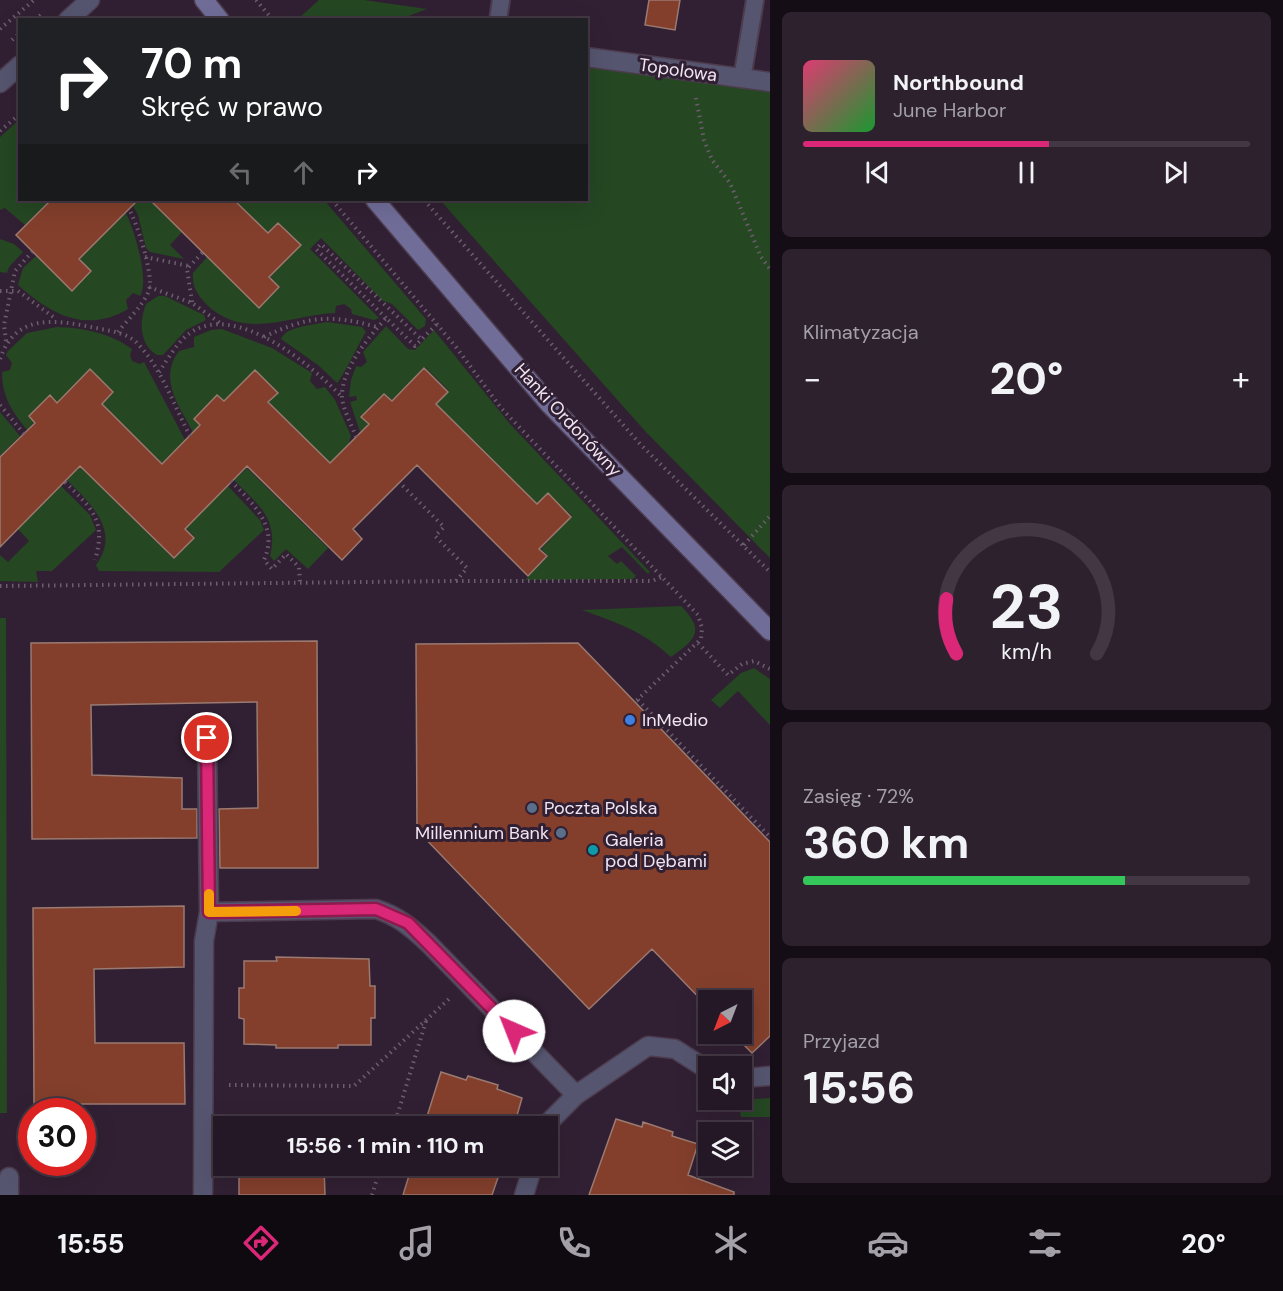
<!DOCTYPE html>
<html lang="pl">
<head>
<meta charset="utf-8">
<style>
	:root { --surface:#251826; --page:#2d212e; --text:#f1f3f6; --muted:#a3a0a7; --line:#423743; --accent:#db2777 }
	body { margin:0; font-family:"DM Sans",sans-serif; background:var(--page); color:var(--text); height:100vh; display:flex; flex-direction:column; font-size:22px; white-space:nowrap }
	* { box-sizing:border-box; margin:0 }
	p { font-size:20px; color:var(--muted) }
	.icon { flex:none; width:33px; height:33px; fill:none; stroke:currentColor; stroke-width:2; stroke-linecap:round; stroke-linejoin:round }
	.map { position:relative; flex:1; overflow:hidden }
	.drawer { display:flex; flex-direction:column; gap:12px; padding:12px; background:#140d15; width:513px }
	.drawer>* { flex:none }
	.hud { position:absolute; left:18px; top:18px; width:570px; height:183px; border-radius:0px; box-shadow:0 6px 24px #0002,0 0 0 2px var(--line); background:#202124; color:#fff; overflow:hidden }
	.needle { width:39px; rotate:222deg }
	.controls { position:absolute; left:698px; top:990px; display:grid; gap:12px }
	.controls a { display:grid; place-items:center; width:54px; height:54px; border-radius:0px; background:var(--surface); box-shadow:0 6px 24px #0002,0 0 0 2px var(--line); font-size:30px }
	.speed { position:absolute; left:18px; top:1098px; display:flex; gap:12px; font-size:30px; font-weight:700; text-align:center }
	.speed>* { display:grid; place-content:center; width:78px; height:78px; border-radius:50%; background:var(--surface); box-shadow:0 6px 24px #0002,0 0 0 2px var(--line); line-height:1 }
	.speed .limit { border:9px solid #d22; background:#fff; color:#111 }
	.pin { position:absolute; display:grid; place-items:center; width:51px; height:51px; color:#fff; margin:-26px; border:3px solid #fff; border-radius:50%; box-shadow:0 2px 6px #0007 }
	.me { position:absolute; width:66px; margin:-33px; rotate:316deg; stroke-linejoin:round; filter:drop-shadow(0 0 4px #0008) }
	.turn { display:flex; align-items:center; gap:21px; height:126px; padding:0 24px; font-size:27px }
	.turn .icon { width:78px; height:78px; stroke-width:2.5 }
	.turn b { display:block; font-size:42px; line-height:51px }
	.lanes { display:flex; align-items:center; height:57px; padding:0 24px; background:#0003; justify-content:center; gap:30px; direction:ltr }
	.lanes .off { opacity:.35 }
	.big { font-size:45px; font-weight:700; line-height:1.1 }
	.drawer .tile { flex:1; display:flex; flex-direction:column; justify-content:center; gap:9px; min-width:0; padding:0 21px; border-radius:9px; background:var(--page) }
	.drawer .dial { align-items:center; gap:0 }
	.dial svg { height:156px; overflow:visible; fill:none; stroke:var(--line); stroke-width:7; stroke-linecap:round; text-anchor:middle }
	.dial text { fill:var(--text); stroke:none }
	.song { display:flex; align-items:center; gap:18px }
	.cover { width:72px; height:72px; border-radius:9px; background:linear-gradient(135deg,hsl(340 70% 55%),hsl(130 70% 35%)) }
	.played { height:6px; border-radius:3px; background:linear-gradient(90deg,var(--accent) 55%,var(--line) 55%) }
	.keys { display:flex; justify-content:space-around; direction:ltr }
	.heat { display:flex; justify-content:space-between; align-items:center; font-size:33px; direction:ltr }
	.charge { height:9px; border-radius:4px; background:linear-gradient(90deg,#34c759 72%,var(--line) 0) }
	.trip { position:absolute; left:213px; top:1116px; width:345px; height:60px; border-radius:0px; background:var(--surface); box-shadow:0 6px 24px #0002,0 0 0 2px var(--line); font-weight:700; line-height:60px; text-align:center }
	.dock { display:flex; height:96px; justify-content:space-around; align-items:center; background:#0f0a0f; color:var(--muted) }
	.dock .icon { width:42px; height:42px }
	.dock .current { color:var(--accent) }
	.dock b { font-size:27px; color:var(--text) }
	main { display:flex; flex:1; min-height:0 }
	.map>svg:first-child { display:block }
	.green { fill:#254722 }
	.building { fill:#833f2c; stroke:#9a7a71; stroke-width:1.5 }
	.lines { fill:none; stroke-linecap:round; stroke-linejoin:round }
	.lane-casing { stroke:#4c3c4e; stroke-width:20 }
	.street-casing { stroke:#4c3c4e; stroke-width:21 }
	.secondary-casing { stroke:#4c3c4e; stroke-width:21 }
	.path { stroke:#6c5d6e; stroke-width:4; stroke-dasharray:1.5 4.5; stroke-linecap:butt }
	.lane { stroke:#565570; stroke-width:16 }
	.street { stroke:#565570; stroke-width:18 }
	.secondary { stroke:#706e99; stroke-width:18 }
	.route-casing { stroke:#8e194d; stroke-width:15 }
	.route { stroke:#db2777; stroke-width:10 }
	.slow { stroke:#f59e0b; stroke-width:10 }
	.shop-dot { fill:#3f7fe0; stroke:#312033; stroke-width:2 }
	.service-dot { fill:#5c6f8a; stroke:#312033; stroke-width:2 }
	.culture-dot { fill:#0f9aa8; stroke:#312033; stroke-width:2 }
	.labels { text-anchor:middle; stroke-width:6; stroke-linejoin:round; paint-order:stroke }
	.street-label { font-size:18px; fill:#f1e5f2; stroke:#312033 }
	.poi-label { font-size:18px; fill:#f1e5f2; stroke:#312033; text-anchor:start }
</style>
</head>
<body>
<main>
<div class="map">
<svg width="770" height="1195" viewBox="0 0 770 1195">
	<rect width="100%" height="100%" fill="#312033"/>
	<path class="green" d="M319,0H364L427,9L401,19H298Z
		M587,67L770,92V558L645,431L440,200H586Z
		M19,120L20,200H50L25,225L5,208L0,210V137Z
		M139,200H149L182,232L170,245L184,259L150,252L146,248L138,215L133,206Z
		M235,200H324L426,319L425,326L418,330L392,304L383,301L321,238L310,249L379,318L374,320L352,314L351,309L344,304L336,306L335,313C290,315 245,341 207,305C197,294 192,288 193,273L207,257L259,308L280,287L270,277L302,245L278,222L268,232Z
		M126,213C134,229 150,280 140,296L133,293L126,300L128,309C86,334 50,314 18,285L23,268L36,256L72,291L92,271L80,259Z
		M0,239L14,244L23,252L9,267L7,273L0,272Z
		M158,296H165L204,315L206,320L186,330L163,355H157C139,344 139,322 146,304Z
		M327,322L362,327L366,332C359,343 342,379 337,383L318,365L281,339C286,326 314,325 327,322Z
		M386,326L408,349L415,350L434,330L510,424L650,572L648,574L622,547L608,556L617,564L621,561L636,576L633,579L525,580L548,556L541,549L572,516L548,493L537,504L437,404L449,391L425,367L392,400L384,393L361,416L368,424L360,432L350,402L357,400L356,396L349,397L351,380L356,366L361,367L367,362L363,352Z
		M57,327C84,328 110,333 132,349L130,355L132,361L140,364L144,362L185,440L162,463L103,404L114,392L90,369L57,403L49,396L29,416L34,422L27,430C12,411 2,397 2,372L10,370L12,363L6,355L8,351L27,333Z
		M222,329L272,348L312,373L310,381L317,389L325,387L335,400L351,436L349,443L330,463L269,402L278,392L255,370L224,401L217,395L194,419L199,425L193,432C179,406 158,379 179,351L194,347V337L211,330Z
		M0,412L20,436L0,456Z
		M80,467L174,559L195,537L186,528L228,486L260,520L264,530L219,572L99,571L96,565C121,531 91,504 67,480Z
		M247,468L328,548L308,569L286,549L274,561L270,556C279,518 258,505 234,480Z
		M61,486L90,515L96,530L52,571H36L38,582L0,581V555L8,562L29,541L18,529Z
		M681,606C706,631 695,640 671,657C641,630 620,624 582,610Z
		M0,618H6L7,1113H0Z
		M754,668L770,679V725L738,691L720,708L711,700L741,673Z
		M770,1098V1117H741L738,1100Z"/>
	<path class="building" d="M649,0H680L675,30L645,25Z
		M51,200H138L79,259L91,271L72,291L16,235Z
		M150,200H234L268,233L278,223L301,245L269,277L279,287L259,308Z
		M424,368L448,392L436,404L537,504L548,493L571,517L539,549L547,556L528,576L417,465L353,529L362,539L342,560L247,466L185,529L194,538L174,558L80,466L0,547V457L35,423L29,416L50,395L57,403L90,369L113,392L102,404L162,464L200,425L194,419L217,395L224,401L255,370L278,393L268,402L330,463L369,424L361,417L384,394L392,401Z
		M317,641L318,868H220L219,809L258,808L257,702L91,705L92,775L182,778V809H197V838L32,839L31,643Z
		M578,643L770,842V1036L752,1053L733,1034H741V1000H708V1007L652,949L589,1009L417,830L416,644Z
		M184,906V967L94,969L95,1043H184L185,1104H34L33,908Z
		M276,957L369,959L370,986H375V1018H371V1045H338V1048H276V1045L244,1044V1019L239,1018V988H244V961H277Z
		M441,1072L466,1080L468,1076L498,1085L497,1089L522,1098L514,1126H424Z
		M616,1119L642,1127L643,1122L673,1132L672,1136L698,1144L688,1175L734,1192V1195H589Z
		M239,1166H324L325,1195H239Z
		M412,1166H502L492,1195H403Z"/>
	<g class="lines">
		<g class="lane-casing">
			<path id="lane" d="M498,20L501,0
				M742,79L755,0"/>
		</g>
		<g class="street-casing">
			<path id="street" d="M68,20L90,0
				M586,57L770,82
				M0,83L20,65
				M207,738L209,912
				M741,1078L770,1076
				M545,1126L576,1095L648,1046L675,1049L708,1070
				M9,1177V1195
				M203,1195L204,941L209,912L376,909C398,916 412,928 429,944L576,1095
				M524,1195L533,1166"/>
		</g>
		<g class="secondary-casing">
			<path id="secondary" d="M204,0L220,20
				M375,200L549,404L770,631"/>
		</g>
		<path class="path" d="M256,0L273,20
			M35,20L44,12
			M421,20H449
			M0,29L34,0
			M12,40L20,33
			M696,98L704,140L712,160L730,183L761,257L770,269
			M0,131L20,114
			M332,200L456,347L501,408L698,615L702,628L701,639L635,702
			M424,200L640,444L770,572
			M145,257L189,266
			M149,287L192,303L220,323
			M0,291H18L56,319
			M192,302L187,269L203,252
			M386,318L316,249L321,244L421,339
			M118,332C127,320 144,305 149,290C154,275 137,223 129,209
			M264,337C307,316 331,314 377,327
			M6,341L4,325L15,271L32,252
			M0,359C16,312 57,320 96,328C111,331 128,333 138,344C162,369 174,406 190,436
			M159,372C168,359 177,342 190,333C236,301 311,365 342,397
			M0,405L24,434
			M356,437C352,425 342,408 342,396C342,368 369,337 386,318L415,346L437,324
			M231,481C253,504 279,526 264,560L272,569L286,554L299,567L300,583
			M65,482C91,508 107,520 95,560
			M744,545L770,516
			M456,581H652L662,577
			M0,586L456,581L467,568L435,536L444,527L400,483
			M698,643L728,675L742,664L754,661L770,669
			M638,700L770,837
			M229,1085L354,1086L449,999
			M394,1126L426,1021
			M372,1195L381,1166"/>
		<use href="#lane" class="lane"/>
		<use href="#street" class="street"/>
		<use href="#secondary" class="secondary"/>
	</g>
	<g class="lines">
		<g class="route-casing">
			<path id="route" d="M207,738L209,912L376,909L408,923L514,1031"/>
		</g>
		<use href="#route" class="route"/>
		<path class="slow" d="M209,894V912L296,911"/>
	</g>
	<circle class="shop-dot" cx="630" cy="720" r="6"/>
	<g class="service-dot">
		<circle cx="532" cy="808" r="6"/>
		<circle cx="561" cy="833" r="6"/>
	</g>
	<circle class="culture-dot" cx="593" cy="850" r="6"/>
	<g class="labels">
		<g class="street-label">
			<text transform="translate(678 70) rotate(8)" y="6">Topolowa</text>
			<text transform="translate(568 420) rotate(47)" y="6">Hanki Ordonówny</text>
		</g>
		<g class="poi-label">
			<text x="642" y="726">InMedio</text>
			<text x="544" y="814">Poczta Polska</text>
			<text x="549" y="839" text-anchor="end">Millennium Bank</text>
			<text x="605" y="846">Galeria<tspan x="605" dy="21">pod Dębami</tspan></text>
		</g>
	</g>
</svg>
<div class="controls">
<a><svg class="needle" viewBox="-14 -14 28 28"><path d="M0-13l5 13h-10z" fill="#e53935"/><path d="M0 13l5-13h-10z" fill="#a3a0a7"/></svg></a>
<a><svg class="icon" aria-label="sound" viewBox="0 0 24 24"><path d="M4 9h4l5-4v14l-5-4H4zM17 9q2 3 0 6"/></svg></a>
<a><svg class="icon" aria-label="layers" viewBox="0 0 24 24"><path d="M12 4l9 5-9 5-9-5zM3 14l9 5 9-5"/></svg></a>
</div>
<div class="speed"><div class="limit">30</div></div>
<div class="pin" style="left:207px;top:738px;background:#d93025"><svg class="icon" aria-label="arrive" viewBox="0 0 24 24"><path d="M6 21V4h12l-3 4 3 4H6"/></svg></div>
<svg class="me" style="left:514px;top:1031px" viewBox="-20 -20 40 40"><circle r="19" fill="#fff"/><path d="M0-13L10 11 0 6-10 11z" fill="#db2777"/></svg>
<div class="trip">15:56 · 1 min · 110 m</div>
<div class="hud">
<div class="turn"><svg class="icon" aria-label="right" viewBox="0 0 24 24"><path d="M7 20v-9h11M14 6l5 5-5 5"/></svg><div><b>70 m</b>Skręć w prawo</div></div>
<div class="lanes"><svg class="icon off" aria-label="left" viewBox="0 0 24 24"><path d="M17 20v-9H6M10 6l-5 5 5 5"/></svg><svg class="icon off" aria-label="ahead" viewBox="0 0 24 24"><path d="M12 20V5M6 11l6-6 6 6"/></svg><svg class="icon" aria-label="right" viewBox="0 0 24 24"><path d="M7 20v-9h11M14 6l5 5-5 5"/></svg></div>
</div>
</div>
<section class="drawer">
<div class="tile">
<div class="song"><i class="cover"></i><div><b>Northbound</b><p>June Harbor</p></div></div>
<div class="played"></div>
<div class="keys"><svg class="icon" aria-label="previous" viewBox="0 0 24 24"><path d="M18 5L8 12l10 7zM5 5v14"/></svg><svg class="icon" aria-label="pause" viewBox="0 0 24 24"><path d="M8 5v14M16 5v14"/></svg><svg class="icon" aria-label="next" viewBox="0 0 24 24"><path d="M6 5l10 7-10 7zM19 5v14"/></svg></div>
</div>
<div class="tile"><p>Klimatyzacja</p>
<div class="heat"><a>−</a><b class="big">20°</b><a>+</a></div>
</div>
<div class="tile dial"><svg viewBox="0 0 100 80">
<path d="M14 69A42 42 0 1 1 86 69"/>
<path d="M14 69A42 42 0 0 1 9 41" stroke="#db2777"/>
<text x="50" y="56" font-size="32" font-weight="700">23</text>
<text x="50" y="72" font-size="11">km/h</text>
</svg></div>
<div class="tile"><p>Zasięg · 72%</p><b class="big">360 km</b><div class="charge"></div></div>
<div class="tile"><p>Przyjazd</p><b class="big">15:56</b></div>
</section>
</main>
<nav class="dock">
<b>15:55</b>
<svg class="icon current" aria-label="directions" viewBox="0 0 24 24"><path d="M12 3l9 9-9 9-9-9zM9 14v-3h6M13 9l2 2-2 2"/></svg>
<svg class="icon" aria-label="music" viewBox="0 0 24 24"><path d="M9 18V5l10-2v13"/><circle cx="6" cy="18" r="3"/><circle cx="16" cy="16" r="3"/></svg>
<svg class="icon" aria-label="phone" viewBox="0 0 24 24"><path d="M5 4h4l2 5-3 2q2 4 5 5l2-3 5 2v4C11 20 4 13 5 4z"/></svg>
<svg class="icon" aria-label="climate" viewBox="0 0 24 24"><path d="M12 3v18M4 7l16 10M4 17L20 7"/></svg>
<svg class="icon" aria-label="car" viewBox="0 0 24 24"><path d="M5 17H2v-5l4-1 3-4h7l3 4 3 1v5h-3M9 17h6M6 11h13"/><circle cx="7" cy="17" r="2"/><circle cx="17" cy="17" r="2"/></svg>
<svg class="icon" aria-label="filters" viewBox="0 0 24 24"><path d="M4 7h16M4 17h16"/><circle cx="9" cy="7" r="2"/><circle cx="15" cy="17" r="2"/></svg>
<b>20°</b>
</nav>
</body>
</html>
